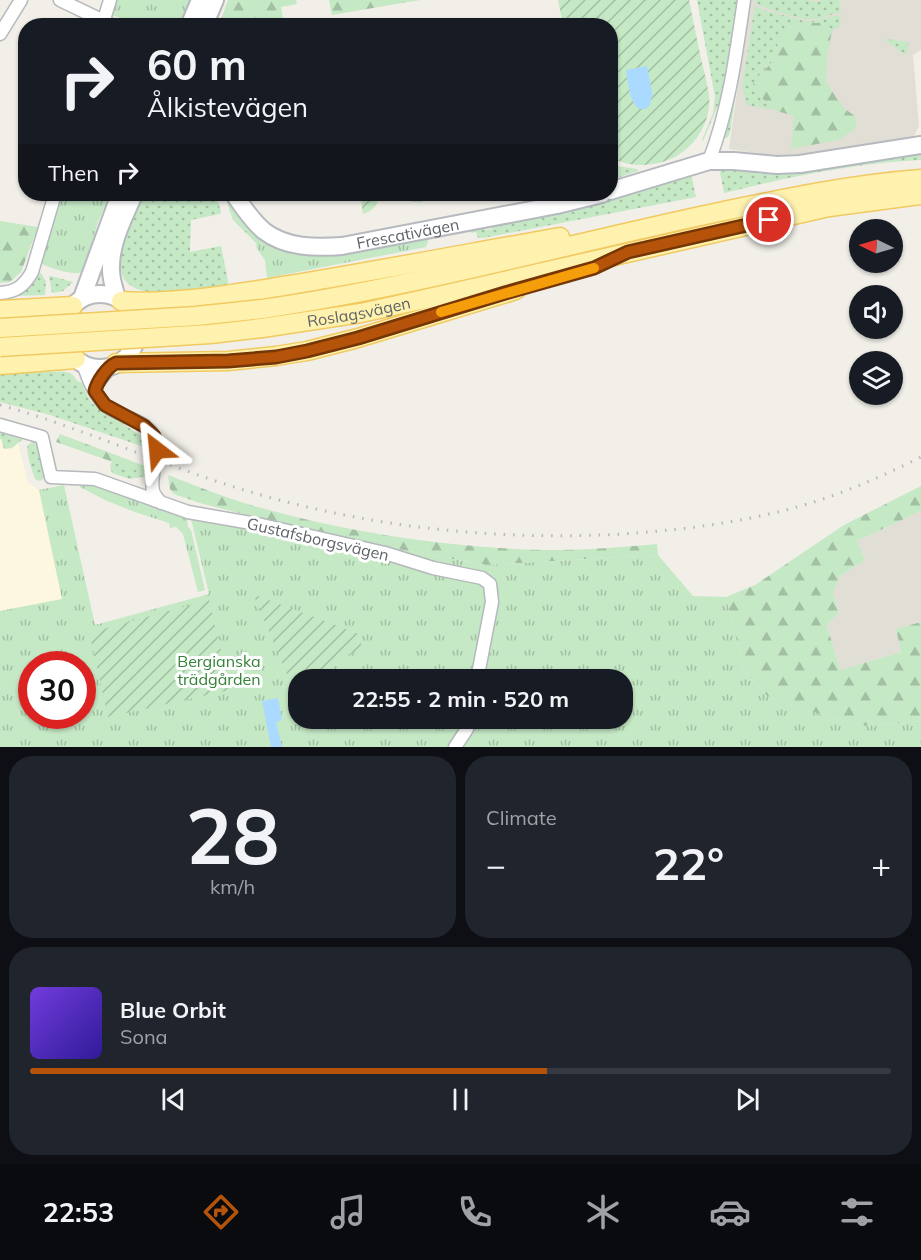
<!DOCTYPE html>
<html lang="en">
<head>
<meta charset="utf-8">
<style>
	:root { --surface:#171b24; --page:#20242c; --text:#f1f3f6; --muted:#9ea1a6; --line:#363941; --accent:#b45309 }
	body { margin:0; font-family:Mulish,sans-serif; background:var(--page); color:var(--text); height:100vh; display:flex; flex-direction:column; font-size:22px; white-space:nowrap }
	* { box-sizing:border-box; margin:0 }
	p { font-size:20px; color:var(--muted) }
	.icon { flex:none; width:33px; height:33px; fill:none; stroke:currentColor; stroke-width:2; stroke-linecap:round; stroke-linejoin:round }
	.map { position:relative; height:747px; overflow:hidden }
	.side { display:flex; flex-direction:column; gap:9px; padding:9px; background:#0d0f14; flex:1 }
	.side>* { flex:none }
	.top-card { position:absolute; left:18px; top:18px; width:600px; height:183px; border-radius:24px; box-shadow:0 2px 4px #0004; background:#171b24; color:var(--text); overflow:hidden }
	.needle { width:39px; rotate:275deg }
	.tools { position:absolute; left:849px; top:219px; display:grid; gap:12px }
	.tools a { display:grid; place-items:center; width:54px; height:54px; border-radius:50%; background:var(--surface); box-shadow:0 2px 4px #0004; font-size:30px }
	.speed { position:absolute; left:18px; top:651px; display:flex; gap:12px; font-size:30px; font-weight:700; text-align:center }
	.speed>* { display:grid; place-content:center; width:78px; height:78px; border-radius:50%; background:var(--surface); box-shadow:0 2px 4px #0004; line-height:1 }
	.speed .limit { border:9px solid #d22; background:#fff; color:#111 }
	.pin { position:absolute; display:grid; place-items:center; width:51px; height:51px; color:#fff; margin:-26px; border:3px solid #fff; border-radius:50%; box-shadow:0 2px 6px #0007 }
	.me { position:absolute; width:66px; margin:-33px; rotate:331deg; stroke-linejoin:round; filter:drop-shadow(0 0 4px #0008) }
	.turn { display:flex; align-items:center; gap:21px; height:126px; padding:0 30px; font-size:27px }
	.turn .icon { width:78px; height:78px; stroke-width:2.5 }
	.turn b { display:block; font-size:42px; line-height:51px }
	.then { display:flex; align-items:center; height:57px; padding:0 30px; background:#0003; gap:12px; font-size:22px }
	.big { font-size:45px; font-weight:700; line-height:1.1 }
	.side .tile { flex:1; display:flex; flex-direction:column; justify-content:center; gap:9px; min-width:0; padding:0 21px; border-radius:24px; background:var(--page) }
	.side .dial { align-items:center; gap:0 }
	.dial b { font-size:78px; line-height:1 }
	.song { display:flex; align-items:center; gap:18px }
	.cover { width:72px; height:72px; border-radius:9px; background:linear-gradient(135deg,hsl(260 70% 55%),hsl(250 70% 35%)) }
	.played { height:6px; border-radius:3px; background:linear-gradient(90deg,var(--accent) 60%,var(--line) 60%) }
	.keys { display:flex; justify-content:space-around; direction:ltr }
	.heat { display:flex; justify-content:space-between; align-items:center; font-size:33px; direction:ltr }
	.side .tiles { flex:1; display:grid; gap:9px; grid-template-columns:1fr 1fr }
	.tile:last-child { grid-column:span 2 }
	.trip { position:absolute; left:288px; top:669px; width:345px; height:60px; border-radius:24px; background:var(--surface); box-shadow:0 2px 4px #0004; font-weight:700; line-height:60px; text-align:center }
	.menu { display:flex; height:96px; justify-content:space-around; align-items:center; background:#090b0e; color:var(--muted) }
	.menu .icon { width:42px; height:42px }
	.menu .on { color:var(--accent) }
	.menu b { font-size:27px; color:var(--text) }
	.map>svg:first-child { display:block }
	.commercial { fill:#fef7e0 }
	.education { fill:#e1ded6 }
	.grass { fill:url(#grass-dots) }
	.forest { fill:url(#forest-firs) }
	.park { fill:url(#park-tufts); fill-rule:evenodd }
	.garden { fill:url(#garden-furrows) }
	.water { fill:#aadaff }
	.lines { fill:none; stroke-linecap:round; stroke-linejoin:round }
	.street-casing { stroke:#b5b8bc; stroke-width:15 }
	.secondary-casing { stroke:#b6babf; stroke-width:20 }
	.primary-casing { stroke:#f2c960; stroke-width:21 }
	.street { stroke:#fff; stroke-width:12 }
	.secondary { stroke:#fff; stroke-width:16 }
	.primary { stroke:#fff2af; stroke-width:18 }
	.rail { stroke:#b6b7b8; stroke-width:3; stroke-dasharray:1.5 8; stroke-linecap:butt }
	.primary-bridge-casing { stroke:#f2c960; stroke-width:21; stroke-linecap:butt }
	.primary-bridge { stroke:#fff2af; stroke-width:18 }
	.route-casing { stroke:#753606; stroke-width:15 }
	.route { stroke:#b45309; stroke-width:10 }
	.slow { stroke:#f59e0b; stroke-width:10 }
	.labels { text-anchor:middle; stroke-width:6; stroke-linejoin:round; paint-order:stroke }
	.street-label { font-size:16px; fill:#5f6368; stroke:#fff }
	.park-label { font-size:16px; fill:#348238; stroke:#fff }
</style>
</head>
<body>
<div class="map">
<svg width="921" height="747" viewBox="0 0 921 747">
	<defs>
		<pattern id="grass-dots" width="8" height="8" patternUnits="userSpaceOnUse" patternTransform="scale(1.5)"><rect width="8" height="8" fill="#c5e8c5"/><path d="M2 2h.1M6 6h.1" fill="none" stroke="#a3c0a4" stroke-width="1.8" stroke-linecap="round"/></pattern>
		<pattern id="forest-firs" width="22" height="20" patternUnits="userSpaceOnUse" patternTransform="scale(1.5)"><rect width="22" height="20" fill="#c5e8c5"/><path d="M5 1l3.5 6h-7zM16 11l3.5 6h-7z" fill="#a3c0a4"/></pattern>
		<pattern id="park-tufts" width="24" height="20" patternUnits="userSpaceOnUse" patternTransform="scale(1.5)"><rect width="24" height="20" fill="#c5e8c5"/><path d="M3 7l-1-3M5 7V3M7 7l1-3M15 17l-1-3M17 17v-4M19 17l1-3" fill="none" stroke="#a3c0a4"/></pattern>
		<pattern id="garden-furrows" width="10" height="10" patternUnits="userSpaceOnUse" patternTransform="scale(1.5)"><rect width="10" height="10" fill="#c5e8c5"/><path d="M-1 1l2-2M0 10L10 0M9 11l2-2" fill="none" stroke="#a3c0a4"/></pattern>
	</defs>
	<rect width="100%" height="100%" fill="#f1efe8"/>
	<path class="commercial" d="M0,432L16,435L28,483L39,490L63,600L0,611Z"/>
	<path class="education" d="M750,0H921V50L913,55L919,126L915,134L909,140L838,153L778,155L762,154L729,149Z
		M921,511V622L896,629L901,652L840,670L827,625L839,613L833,593L840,576L865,560L857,541Z"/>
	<path class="grass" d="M697,0H738L721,98L703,141L702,140L713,113L715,97Z
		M756,0H807L820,2L821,0H839L841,12C833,13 826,17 817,19C803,21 769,10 755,3Z
		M755,5L760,9L804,21H814L838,15L841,16L839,27L832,30L824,23H802L786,28L777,39C777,43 778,46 778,50C776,63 759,71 753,84L770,109H767L747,105L742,87Z
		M886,39L909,42L906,54H904L885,40Z
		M735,93H736L730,133L728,137L724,139Z
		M921,151V160C854,163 789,177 724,193L720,172L723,168Z
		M618,166L637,169L638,171L611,180V167Z
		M691,173L696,197L483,238H478L476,232L471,233L472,230L484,227L485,230L492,229V226L500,225V221Z
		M143,194H216L221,212L220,214L191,220L190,252L221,246L229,286C215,287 201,289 188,290C161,293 118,299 120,259C122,239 135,212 143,194Z
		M37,273H41L46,281L45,295L14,296Z
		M49,276H51L73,282L63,291L52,293Z
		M49,367L51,372C63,371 72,370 77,381L82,383L88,397L93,404L148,440L150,449L50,415L0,402V372Z
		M0,430L24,438L12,448L4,449L1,439H0Z
		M32,442H35L38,444L45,476L44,478L40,481L36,480C33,475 25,450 28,445C29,444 31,443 32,442Z
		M112,461L144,473L147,476L130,479L112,473L110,466Z"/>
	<path class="forest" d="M228,0H296L297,4L281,7L284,25H219Z
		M329,0H420L332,15Z
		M802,23H824L832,30L827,59L826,81L831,90L845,109L855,116L856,128L838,140L791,149L794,116L770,109L753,84C759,72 776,64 778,50C778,46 777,43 777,39L786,28Z
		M0,221L38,227L21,272L10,282L0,283Z
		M60,434L150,468L147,476L144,473L56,442Z
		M168,475C192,484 216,494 241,502C329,529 423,544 515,549C563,552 610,548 657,544L658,555L486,565L386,547L312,532L200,503L174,494L170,489Z
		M921,486V511L857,541L865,560L840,576L833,593L839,613L827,625L840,670L901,652L896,629L921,622V721L865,726L819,714L767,696L744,671L726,597L755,585L844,525Z"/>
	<path class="park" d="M117,0H190L179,25H138L112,15Z
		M61,194H110L98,222L84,269L81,273C67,274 54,269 42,264L40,261Z
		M224,194H225L241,216L274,245L425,237L429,238L426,247L267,278L265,260L257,249L256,243L233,220Z
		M82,480L122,494L147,505L187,517L188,527L191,530L205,590L198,592L183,534L176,527L170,528L169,523L132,511L105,500L80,487Z
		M64,485L95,625L209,594L191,519L281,534L386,547L486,565L658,555L693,596L726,597L744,671L767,696L819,714L865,726L921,721V747H0V611L62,599L39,490ZM32,664H82V716H32ZM298,680H622V718H298Z"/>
	<path class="garden" d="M558,0H689C693,20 697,39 701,59C704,70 707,83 709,95C712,122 694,150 668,160C649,167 629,167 611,158L610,26L563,25Z
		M360,194H380C378,205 374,210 363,214Z
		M399,194H420L422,202C412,202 406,201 399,194Z
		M253,594L359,634L362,648L343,659L324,677L315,679L298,680V684L292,686Z
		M209,600L230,690L108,717L90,636L96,634V631Z"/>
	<path class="water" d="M647,66L653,97L651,98C651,103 650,108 644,109C630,112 628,80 626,70Z
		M278,698L282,720L276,722L282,747H271L262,701Z"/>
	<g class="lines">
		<g class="street-casing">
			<path id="street" d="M60,0L114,26
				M102,26L110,0
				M0,34L21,0
				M709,161C729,109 736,55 744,0
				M0,293C16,292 24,286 32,272L55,194
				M83,363C88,379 93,392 104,404C117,417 145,418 154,437C162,454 149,473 153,491C154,495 158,499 161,503
				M95,391L96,385L112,365
				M0,425L42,437L51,477L95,479L188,512L262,525L385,553L433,568L482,578L490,584L492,602L477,680
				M455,747L467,729L469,718"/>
		</g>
		<g class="secondary-casing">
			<g id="secondary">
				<path d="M189,26L200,0"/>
				<path d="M204,26L215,0"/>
				<path d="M610,191L709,161H734L777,165L800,164L921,145"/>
				<path id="s1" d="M234,194C242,206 252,221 264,231C286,248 316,248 342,246L557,205L602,194"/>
				<circle cx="100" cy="331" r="37"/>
				<path d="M82,298L120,194"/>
				<path d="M117,298C114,288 110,277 111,266C111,241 125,216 134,194"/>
			</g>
		</g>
		<g class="primary-casing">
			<g id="primary">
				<path d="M121,301C173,305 238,293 290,285C380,270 470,253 560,237"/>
				<path d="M262,309C416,287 567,244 719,212C786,198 853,184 921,179"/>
				<path d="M0,310L73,306"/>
				<path id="s2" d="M262,328L361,313L438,296L829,207L921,195"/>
				<path d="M116,363L228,361L276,356L307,351L358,338L516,290"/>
				<path d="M0,365L76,359"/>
			</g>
		</g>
		<use href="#street" class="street"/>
		<use href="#secondary" class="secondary"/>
		<use href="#primary" class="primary"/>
		<path class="rail" d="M0,405C83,428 161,465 244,490C366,527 495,541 622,534C681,530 740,523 797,507C840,495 881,477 921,457"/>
		<g class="primary-bridge-casing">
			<path id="primary-bridge" d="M0,328L196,316L262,309
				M0,347L210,334L262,328"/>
		</g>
		<use href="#primary-bridge" class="primary-bridge"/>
	</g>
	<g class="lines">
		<g class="route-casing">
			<path id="route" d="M157,450L154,436L144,426L105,405L95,391C97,382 107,367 116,363L228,361L276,357L307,351L358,338L505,293L594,268L628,252L769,220"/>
		</g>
		<use href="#route" class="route"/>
		<path class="slow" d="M441,312L594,268"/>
	</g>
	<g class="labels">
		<g class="street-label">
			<text dy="6" stroke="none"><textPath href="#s1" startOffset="196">Frescativägen</textPath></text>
			<text dy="6" stroke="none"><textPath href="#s2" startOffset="98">Roslagsvägen</textPath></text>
			<text transform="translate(318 539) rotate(13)" y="6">Gustafsborgsvägen</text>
		</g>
		<g class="park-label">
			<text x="219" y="667">Bergianska<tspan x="219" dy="18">trädgården</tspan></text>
		</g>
	</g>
</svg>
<div class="tools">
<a><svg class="needle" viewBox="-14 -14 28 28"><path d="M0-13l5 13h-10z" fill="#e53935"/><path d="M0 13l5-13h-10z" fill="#9ea1a6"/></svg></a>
<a><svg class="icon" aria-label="sound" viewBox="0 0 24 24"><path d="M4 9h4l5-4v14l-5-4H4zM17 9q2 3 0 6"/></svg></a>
<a><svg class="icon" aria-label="layers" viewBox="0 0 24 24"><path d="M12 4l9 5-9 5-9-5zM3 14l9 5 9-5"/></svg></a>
</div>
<div class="speed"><div class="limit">30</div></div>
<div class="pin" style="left:769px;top:220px;background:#d93025"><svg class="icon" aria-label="arrive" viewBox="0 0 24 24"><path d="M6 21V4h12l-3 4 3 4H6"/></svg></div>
<svg class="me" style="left:157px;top:450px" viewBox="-20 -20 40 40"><path d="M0-17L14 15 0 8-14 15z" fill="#b45309" stroke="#fff" stroke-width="4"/></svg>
<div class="trip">22:55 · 2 min · 520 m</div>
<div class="top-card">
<div class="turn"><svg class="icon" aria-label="right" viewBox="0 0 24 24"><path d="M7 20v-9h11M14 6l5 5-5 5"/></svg><div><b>60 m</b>Ålkistevägen</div></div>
<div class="then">Then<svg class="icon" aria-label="right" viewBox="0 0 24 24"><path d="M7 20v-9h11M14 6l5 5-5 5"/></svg></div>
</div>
</div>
<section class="side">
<div class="tiles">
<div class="tile dial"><b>28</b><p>km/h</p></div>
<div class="tile"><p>Climate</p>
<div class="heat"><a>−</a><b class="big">22°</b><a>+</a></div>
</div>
<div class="tile">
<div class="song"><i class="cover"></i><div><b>Blue Orbit</b><p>Sona</p></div></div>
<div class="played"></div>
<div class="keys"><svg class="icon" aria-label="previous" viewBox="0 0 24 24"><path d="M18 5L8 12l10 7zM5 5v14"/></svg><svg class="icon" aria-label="pause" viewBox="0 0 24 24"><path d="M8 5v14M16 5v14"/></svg><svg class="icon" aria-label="next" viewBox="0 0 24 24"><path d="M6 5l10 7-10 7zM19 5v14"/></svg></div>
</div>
</div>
</section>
<nav class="menu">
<b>22:53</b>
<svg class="icon on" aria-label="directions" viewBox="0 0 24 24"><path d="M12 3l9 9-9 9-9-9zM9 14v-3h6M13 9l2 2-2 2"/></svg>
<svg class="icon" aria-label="music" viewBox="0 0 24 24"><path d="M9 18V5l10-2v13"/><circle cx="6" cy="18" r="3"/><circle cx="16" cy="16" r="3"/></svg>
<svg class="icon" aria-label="phone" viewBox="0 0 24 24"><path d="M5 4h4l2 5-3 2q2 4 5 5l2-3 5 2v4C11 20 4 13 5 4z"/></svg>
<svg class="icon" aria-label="climate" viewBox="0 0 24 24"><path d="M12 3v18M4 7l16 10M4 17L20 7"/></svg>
<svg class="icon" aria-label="car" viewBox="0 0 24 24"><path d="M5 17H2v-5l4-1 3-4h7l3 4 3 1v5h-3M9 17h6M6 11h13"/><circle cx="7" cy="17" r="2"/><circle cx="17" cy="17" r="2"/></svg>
<svg class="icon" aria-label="filters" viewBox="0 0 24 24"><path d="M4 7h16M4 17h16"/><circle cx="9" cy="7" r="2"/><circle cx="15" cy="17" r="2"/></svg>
</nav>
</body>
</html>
